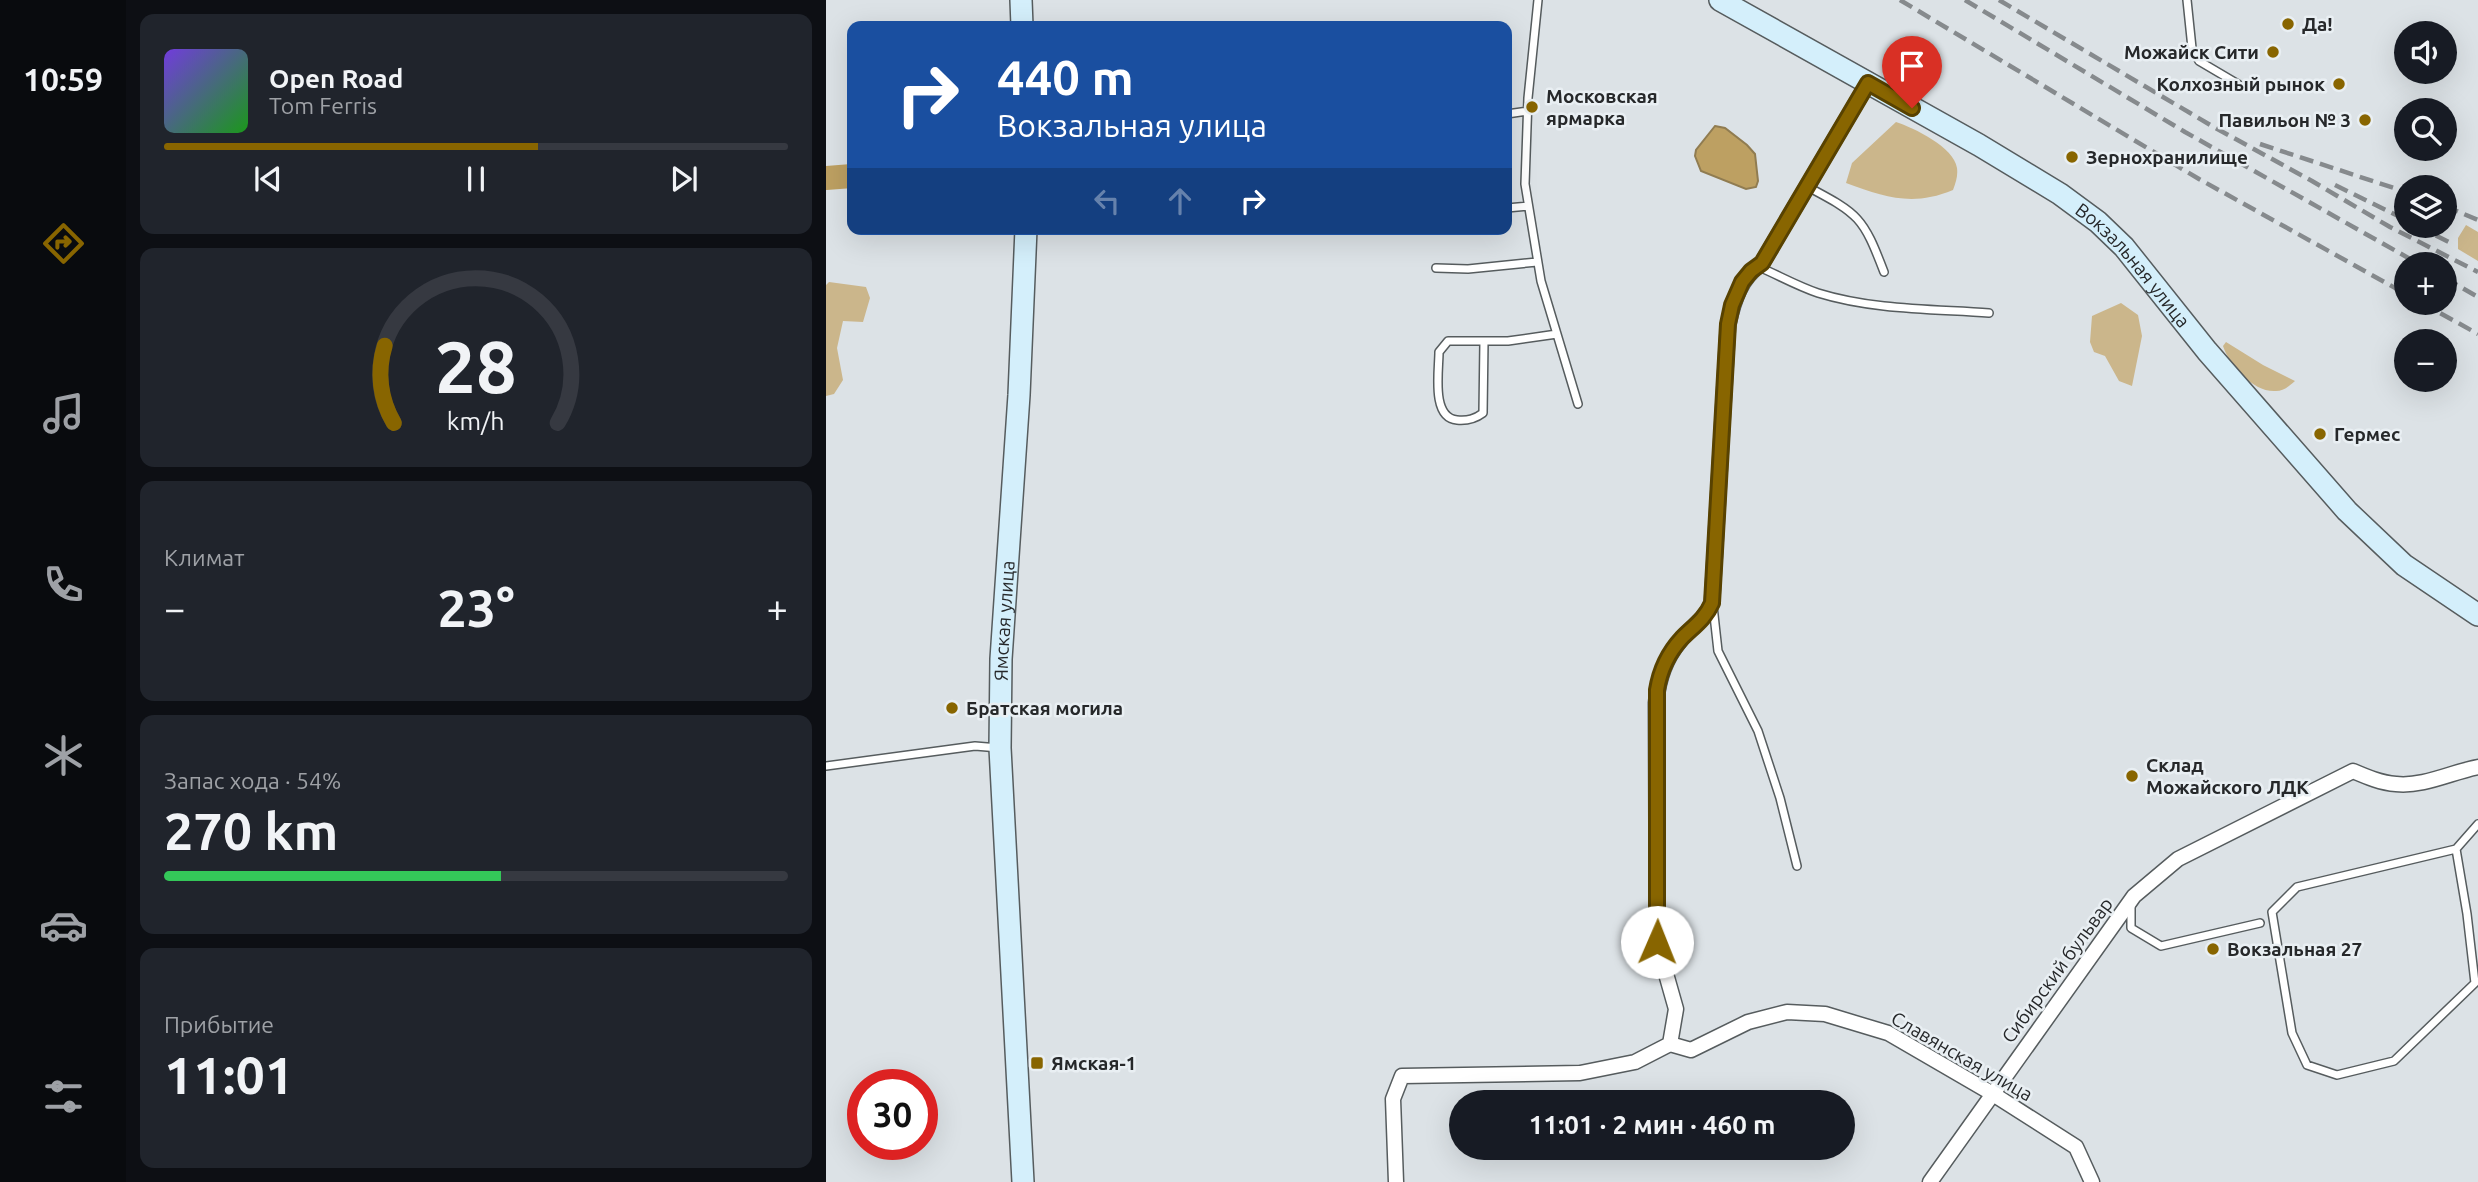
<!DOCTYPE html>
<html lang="ru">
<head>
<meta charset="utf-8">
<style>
	:root { --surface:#171b24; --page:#20242c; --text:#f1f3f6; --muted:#9ea1a6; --line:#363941; --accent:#886500 }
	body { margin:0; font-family:Ubuntu,sans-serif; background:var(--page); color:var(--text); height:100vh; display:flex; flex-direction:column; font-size:26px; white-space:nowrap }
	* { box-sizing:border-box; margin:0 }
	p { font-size:23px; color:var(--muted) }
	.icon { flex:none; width:38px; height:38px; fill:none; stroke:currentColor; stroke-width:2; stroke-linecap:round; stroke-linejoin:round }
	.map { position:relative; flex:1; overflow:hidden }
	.panel { display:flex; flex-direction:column; gap:14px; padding:14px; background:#0d0f14; width:700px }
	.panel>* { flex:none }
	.guide { position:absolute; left:21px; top:21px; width:665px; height:214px; border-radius:14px; box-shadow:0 7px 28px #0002; background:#1a4fa0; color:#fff; overflow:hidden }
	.tools { position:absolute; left:1568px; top:21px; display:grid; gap:14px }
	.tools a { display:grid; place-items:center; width:63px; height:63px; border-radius:50%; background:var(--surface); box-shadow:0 7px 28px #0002; font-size:35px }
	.speed { position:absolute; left:21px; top:1069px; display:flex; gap:14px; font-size:35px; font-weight:700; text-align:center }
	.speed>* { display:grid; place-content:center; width:91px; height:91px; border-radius:50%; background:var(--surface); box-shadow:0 7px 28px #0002; line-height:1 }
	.speed .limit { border:10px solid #d22; background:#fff; color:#111 }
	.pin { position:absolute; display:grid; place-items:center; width:60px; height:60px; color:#fff; margin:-72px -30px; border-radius:50% 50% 50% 0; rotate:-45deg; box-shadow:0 0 7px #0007 }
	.pin .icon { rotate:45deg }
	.me { position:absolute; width:77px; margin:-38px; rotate:1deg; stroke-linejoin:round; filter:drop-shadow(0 0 5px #0008) }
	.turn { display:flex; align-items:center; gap:24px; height:147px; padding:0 35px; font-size:32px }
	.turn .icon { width:91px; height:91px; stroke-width:2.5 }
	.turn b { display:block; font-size:49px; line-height:60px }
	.lanes { display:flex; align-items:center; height:66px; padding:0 35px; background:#0003; justify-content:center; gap:35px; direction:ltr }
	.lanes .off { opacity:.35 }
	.big { font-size:52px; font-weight:700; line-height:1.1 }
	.panel .tile { flex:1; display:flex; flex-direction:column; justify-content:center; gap:10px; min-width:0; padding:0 24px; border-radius:14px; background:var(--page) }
	.panel .dial { align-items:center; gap:0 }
	.dial svg { height:182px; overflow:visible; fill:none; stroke:var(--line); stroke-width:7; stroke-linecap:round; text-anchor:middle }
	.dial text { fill:var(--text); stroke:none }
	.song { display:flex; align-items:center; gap:21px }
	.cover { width:84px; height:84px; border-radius:10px; background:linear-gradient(135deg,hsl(260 70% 55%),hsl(120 70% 35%)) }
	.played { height:7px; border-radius:4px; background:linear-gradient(90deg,var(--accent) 60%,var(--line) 60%) }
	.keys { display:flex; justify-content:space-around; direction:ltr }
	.heat { display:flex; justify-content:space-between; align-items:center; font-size:38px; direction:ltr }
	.charge { height:10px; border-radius:5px; background:linear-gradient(90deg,#34c759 54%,var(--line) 0) }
	.trip { position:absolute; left:623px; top:1090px; width:406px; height:70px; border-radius:35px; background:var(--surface); box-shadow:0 7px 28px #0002; font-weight:700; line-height:70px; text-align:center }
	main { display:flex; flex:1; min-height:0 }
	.dock { display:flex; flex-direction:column; width:126px; justify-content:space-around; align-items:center; background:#090b0e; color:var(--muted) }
	.dock .icon { width:49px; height:49px }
	.dock .selected { color:var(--accent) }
	.dock b { font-size:32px; color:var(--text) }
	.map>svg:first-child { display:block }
	.green { fill:#cbb68b }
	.water { fill:#bda062; stroke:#907c51; stroke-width:2 }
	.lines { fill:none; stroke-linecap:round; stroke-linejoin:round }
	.river { stroke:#bda062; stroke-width:24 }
	.service-casing { stroke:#565c5e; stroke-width:10 }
	.minor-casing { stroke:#565c5e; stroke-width:17 }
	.secondary-casing { stroke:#565c5e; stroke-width:24 }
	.service { stroke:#fff; stroke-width:7 }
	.minor { stroke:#fff; stroke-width:14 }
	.secondary { stroke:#d4effb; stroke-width:21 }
	.rail { stroke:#868a8d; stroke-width:4.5; stroke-dasharray:14 7; stroke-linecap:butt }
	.route-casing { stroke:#584200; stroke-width:18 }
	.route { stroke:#886500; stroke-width:12 }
	.poi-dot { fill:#886500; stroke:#e9eff3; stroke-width:2.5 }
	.labels { text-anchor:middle; stroke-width:5; stroke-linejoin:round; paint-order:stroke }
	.poi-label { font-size:19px; font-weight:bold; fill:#26282a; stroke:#e9eff3; text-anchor:start }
	.street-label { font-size:19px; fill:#26282a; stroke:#e9eff3 }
</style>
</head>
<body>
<main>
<nav class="dock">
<b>10:59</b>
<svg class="icon selected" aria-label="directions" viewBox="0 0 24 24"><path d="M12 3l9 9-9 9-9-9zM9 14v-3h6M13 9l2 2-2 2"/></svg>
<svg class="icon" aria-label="music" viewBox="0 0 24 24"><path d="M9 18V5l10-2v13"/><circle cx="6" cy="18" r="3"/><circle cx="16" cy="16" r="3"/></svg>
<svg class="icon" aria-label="phone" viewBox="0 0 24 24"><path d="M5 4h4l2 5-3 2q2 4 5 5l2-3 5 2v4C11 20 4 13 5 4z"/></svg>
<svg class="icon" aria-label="climate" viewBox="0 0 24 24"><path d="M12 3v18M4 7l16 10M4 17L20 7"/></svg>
<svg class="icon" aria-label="car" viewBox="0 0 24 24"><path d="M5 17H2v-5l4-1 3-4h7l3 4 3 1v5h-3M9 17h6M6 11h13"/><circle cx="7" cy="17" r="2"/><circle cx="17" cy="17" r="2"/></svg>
<svg class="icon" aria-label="filters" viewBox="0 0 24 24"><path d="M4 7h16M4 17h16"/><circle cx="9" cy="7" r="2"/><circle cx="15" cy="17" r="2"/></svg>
</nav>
<section class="panel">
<div class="tile">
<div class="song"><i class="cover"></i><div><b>Open Road</b><p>Tom Ferris</p></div></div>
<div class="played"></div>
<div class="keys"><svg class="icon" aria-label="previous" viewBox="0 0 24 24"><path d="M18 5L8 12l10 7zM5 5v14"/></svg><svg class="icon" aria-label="pause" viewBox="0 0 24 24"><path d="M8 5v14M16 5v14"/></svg><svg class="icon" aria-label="next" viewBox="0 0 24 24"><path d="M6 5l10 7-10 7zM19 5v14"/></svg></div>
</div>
<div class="tile dial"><svg viewBox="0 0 100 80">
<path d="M14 69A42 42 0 1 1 86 69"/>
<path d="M14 69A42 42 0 0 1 10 35" stroke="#886500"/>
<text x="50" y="56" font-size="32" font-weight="700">28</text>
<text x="50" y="72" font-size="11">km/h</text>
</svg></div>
<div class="tile"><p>Климат</p>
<div class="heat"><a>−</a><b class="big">23°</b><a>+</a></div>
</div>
<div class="tile"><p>Запас хода · 54%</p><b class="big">270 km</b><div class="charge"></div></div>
<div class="tile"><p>Прибытие</p><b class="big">11:01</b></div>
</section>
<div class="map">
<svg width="1652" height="1182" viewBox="0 0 1652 1182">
	<rect width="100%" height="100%" fill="#dce2e6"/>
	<path class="green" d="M1070,122C1088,128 1128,147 1131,168C1132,176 1130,182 1127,190C1086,207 1059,197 1020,183L1026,163Z
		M1640,225L1652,232V261L1632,249V238Z
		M3,282L40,287L44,298L37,322L17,321L11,348L17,380L8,394L0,396V285Z
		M1295,303L1312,315L1316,336L1306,386L1293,381L1279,356L1268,352L1264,342L1266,316Z
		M1400,342L1437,365L1469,381C1463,386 1458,391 1450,391C1428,393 1403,365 1397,346Z"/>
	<path class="water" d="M889,126L899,128L921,145L929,154L932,181L930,187L920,189L875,171L869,156L870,150Z"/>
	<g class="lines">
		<path class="river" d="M0,178L26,176"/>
		<g class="service-casing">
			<path id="service" d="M712,0L702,98L699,184L715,281L752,404
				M1361,0L1366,48L1373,61L1412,84
				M681,114L702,111
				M982,187C1033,214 1037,217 1058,272
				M681,208L702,206
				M933,267C952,275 971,286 992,293C1047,310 1106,309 1163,313
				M610,268L642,269L711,262
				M658,341L657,413C649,419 642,421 631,420C605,418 613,371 613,352L622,341H682L731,334
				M887,606L892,651L932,731L954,798L971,866
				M0,766L149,746L173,748
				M1630,849L1641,914L1649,983L1568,1061L1511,1075L1481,1065L1466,1033L1446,912L1471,887L1630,849L1652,824
				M1305,905V928L1335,946L1434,923"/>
		</g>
		<g class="minor-casing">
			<path id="minor" d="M844,1044L850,1009L831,942L830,703C832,680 838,660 854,641C865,627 879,620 886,603L902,325C908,299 914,279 936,263L1042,83
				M570,1182L567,1099L576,1076L754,1073L809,1062L844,1044L865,1050L922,1022L961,1012L999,1014L1062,1033L1167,1094L1250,1147L1266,1182
				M1104,1182L1308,896L1352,859L1527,771C1541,777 1555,783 1570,784C1597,787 1626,772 1652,767"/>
		</g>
		<g class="secondary-casing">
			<g id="secondary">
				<path d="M195,0L196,26"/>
				<path id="s1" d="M894,0L1153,145L1234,194L1272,222L1298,247L1381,351L1521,511L1578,565L1652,615"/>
				<path id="s2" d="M197,1182L174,748L175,659L193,395L200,229"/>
			</g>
		</g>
		<use href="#service" class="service"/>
		<use href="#minor" class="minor"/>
		<use href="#secondary" class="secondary"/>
		<path class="rail" d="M1074,0L1373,179L1580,294
			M1139,0L1359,132L1593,264
			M1173,0L1386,126L1486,181L1564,227L1652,272
			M1434,144L1580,192
			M1509,185L1580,220
			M1619,206L1652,220
			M1591,226L1623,242
			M1619,278L1652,297
			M1596,303L1652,334"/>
	</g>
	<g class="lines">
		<g class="route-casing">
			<path id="route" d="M831,942V690C834,671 843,652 856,638C868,626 879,619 886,603L902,324L906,305L916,282L925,271L936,263L1042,83L1086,108"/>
		</g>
		<use href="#route" class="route"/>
	</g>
	<g class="poi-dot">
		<circle cx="1462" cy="24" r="7"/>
		<circle cx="1447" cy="52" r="7"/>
		<circle cx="1513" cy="84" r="7"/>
		<circle cx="706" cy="107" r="7"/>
		<circle cx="1539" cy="120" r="7"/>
		<circle cx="1246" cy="157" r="7"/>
		<circle cx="1494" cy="434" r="7"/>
		<circle cx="126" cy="708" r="7"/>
		<circle cx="1306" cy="776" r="7"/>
		<circle cx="1387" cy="949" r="7"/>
		<rect x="204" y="1056" width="14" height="14" rx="3.5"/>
	</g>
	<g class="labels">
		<g class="poi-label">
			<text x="1476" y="31">Да!</text>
			<text x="1433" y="59" text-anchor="end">Можайск Сити</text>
			<text x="1499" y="91" text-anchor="end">Колхозный рынок</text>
			<text x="720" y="103">Московская<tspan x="720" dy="22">ярмарка</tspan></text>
			<text x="1525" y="127" text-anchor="end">Павильон № 3</text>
			<text x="1260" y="164">Зернохранилище</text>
			<text x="1508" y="441">Гермес</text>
			<text x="140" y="715">Братская могила</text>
			<text x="1320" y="772">Склад<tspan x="1320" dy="22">Можайского ЛДК</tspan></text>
			<text x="1401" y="956">Вокзальная 27</text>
			<text x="225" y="1070">Ямская-1</text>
		</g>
		<g class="street-label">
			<text dy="7" stroke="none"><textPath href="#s1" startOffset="494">Вокзальная улица</textPath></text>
			<text dy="7" stroke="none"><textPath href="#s2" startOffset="562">Ямская улица</textPath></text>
			<text transform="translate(1231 970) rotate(-54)" y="7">Сибирский бульвар</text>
			<text transform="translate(1136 1056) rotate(30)" y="7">Славянская улица</text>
		</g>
	</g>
</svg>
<div class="tools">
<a><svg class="icon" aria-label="sound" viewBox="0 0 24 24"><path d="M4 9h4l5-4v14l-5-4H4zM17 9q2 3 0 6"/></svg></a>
<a><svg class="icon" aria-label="search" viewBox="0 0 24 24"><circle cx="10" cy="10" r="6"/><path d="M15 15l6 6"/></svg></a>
<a><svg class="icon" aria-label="layers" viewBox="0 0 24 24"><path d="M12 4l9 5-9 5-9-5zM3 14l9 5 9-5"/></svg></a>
<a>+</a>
<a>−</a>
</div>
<div class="speed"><div class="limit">30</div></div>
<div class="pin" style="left:1086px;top:108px;background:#d93025"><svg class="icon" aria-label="arrive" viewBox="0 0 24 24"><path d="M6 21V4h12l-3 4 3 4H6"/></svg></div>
<svg class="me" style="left:831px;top:942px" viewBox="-20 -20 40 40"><circle r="19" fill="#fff"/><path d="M0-13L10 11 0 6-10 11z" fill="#886500"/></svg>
<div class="trip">11:01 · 2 мин · 460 m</div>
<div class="guide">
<div class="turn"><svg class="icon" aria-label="right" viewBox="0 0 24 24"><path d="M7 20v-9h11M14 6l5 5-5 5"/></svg><div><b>440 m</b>Вокзальная улица</div></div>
<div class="lanes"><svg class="icon off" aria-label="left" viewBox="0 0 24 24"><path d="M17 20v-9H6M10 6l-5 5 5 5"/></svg><svg class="icon off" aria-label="ahead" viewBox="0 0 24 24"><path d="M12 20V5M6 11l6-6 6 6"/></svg><svg class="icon" aria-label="right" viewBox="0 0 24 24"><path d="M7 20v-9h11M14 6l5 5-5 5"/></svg></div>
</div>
</div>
</main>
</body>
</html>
